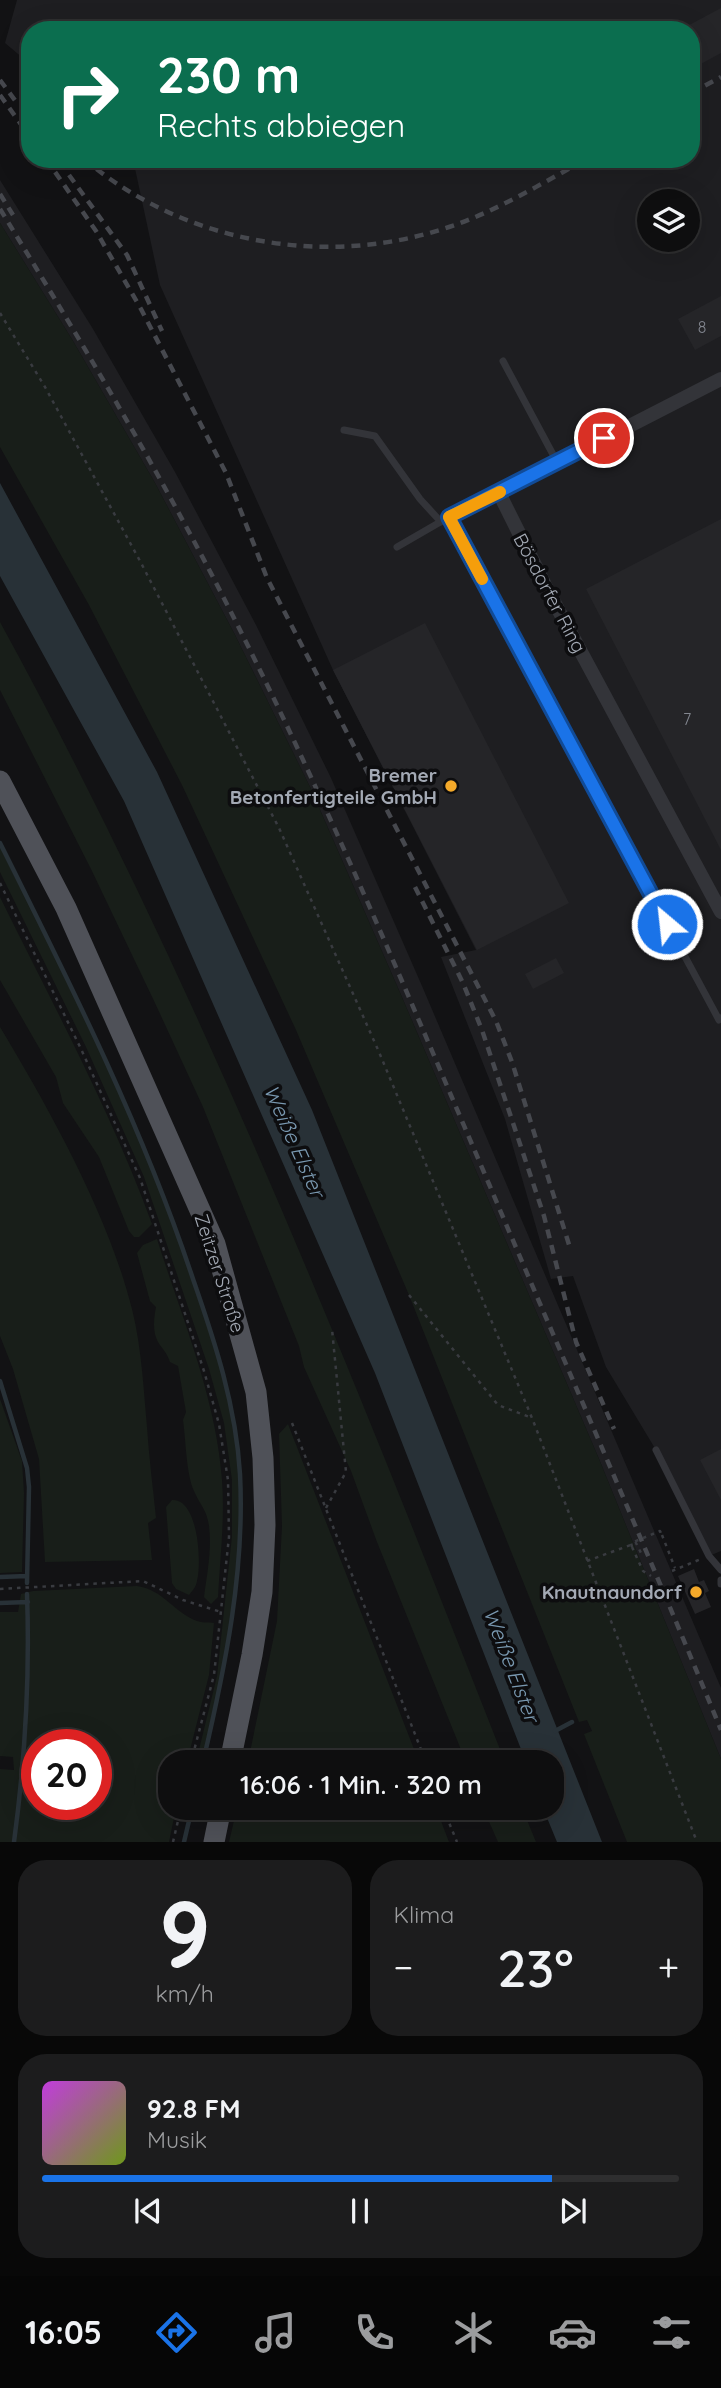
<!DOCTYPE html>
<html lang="de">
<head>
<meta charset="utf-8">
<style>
	:root { --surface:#0e0e0f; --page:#1c1c1d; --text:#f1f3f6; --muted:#9b9c9e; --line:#2e2e2f; --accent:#1a73e8 }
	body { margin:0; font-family:Quicksand,sans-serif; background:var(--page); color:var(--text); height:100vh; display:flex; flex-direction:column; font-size:26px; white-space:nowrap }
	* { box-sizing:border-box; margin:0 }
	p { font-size:23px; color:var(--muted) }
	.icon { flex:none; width:38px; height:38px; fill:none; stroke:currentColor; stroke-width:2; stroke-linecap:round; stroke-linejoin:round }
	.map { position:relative; height:1842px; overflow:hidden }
	.details { display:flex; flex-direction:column; gap:18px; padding:18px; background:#080808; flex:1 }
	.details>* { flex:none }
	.banner { position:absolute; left:21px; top:21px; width:679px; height:147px; border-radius:28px; box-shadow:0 7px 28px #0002,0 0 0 2px var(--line); background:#0b6e4f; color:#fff; overflow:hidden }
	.tools { position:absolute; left:637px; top:189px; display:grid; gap:14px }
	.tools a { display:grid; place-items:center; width:63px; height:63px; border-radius:50%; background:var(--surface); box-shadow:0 7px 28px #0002,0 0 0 2px var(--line); font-size:35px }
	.speed { position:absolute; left:21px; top:1729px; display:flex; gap:14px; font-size:35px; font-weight:700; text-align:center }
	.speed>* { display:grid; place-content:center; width:91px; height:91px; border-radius:50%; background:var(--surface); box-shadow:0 7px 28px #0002,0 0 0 2px var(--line); line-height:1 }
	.speed .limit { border:10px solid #d22; background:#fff; color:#111 }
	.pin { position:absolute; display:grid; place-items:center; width:60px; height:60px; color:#fff; margin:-30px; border:4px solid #fff; border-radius:50%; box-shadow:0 2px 7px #0007 }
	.me { position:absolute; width:77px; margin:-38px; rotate:332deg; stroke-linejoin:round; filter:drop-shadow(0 0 5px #0008) }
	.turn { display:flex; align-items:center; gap:24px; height:147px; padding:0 21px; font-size:32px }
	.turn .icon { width:91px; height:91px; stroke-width:2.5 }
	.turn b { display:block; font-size:49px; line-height:60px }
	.big { font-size:52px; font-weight:600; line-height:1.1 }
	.details .widget { flex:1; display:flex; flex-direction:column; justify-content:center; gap:10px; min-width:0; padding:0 24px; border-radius:28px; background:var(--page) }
	.details .dial { align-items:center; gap:0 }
	.dial b { font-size:91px; line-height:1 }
	.song { display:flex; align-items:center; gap:21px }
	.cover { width:84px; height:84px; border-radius:10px; background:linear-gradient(135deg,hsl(290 70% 55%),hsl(80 70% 35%)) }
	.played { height:7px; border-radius:4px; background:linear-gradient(90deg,var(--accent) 80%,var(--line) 80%) }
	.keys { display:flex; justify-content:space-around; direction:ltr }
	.heat { display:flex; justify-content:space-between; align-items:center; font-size:38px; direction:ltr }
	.details .tiles { flex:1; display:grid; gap:18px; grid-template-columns:1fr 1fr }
	.widget:last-child { grid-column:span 2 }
	.trip { position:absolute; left:158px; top:1750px; width:406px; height:70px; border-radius:28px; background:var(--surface); box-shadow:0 7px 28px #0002,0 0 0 2px var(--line); font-weight:600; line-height:70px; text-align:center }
	.dock { display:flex; height:112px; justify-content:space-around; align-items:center; background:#060606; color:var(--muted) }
	.dock .icon { width:49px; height:49px }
	.dock .current { color:var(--accent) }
	.dock b { font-size:32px; color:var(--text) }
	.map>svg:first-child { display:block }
	.built { fill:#1e1e21; fill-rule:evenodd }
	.green { fill:#181e19; fill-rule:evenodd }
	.water { fill:#283137 }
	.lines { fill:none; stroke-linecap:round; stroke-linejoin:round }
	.stream { stroke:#283137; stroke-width:4.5 }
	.building { fill:#252528 }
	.path { stroke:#393b40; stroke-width:2.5; stroke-dasharray:3.5 5; stroke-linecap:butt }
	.lane { stroke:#333439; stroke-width:7 }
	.street { stroke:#333439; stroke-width:14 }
	.primary { stroke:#4f5158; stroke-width:21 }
	.rail { stroke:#46484e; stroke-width:4.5; stroke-dasharray:9 7; stroke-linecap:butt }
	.path-bridge { stroke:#393b40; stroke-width:2.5; stroke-dasharray:3.5 5; stroke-linecap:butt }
	.route-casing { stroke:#114b97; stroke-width:18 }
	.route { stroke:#1a73e8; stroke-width:12 }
	.slow { stroke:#f59e0b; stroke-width:12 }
	.poi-dot { fill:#f4a92a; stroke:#0d0d0f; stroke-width:2.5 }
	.labels { text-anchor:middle; stroke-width:7; stroke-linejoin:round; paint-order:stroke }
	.number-label { font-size:16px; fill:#838790 }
	.street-label { font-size:19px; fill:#a3a9b4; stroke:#0d0d0f }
	.poi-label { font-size:19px; font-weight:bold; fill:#a3a9b4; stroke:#0d0d0f; text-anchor:end }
	.water-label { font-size:21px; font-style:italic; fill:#7998b0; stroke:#0d0d0f }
</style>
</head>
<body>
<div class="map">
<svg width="721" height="1842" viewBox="0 0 721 1842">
	<rect width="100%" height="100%" fill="#121214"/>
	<path class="built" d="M17,0H721V1551L709,1556L656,1450L606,1367L573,1276L551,1279L505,1119L441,957L476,950L333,670L160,285L133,159H691V30H30V64L5,43ZM649,201H688V240H649Z
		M0,180L93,329L175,472L256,625L331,778L422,986L721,1688V1759L599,1459L401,995L310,787L235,635L155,483L73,341L0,223Z"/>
	<path class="green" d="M0,223L73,341L155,483L235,635L310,787L401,995L599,1459L721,1759V1842H627L584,1734L592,1731L587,1720L579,1722L409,1295L296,1030L182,785L89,605L0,447Z
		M0,622C200,987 353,1375 505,1762H466L377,1542L351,1471L304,1367L299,1346L203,1107L155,1003L91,869L0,690Z
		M0,843C71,985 143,1128 193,1279C215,1342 236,1406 240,1474C245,1572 225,1668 203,1762H196L217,1676L232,1536V1480L224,1423L209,1369L144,1177L86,1047L0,872Z
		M0,897C53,1005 111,1111 152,1224L139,1237H134L129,1231L99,1157L63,1103L56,1077L0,980Z
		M0,1027C47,1105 102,1204 127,1291C141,1335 143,1382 147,1427C149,1458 153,1488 156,1518L148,1523L152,1560L45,1562L39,1459L13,1369L0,1336Z
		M157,1239C182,1318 216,1398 222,1480C225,1520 220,1558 218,1597L211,1604L204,1597C207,1574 212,1550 209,1526C207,1510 200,1505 194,1491C186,1473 186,1441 183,1420L186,1412L178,1366L170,1362C166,1351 163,1350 158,1342C152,1331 154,1317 156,1307L150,1301L137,1253L143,1245Z
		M0,1399L22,1461L24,1493L22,1572L0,1573Z
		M288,1424L419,1762H248L277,1621L282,1526L279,1434Z
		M172,1500C198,1498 202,1562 197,1581C196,1587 193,1590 189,1595L176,1589L172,1583L166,1507Z
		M137,1586C164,1590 173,1612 197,1621C202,1623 208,1622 214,1623L209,1675L187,1762H170V1808H176L169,1842H0V1769L14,1770L13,1757L0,1756V1612H18L21,1594L33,1591ZM37,1745H96V1804H37Z
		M237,1808H436L449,1842H229Z
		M483,1808H522L536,1842H498Z"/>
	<path class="water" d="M0,483L157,772L312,1110L602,1842H557L543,1808H551V1762H526L375,1373L124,801L0,576Z"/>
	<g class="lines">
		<path class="stream" d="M0,843C71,985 143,1128 193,1279C215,1342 236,1406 240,1474C245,1572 225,1668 203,1762
			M0,1381L27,1468L29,1487L27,1583
			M0,1577L27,1576
			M0,1603L28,1602
			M555,1731L572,1722
			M14,1842C25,1760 30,1677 27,1594
			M184,1842L192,1808"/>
	</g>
	<path class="building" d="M721,8V53L699,65L691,50V30H680Z
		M721,296V336L695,350L678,319Z
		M721,519V850L586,589Z
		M425,623L569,903L477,950L333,670Z
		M556,958L564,973L533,989L525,974Z
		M721,1449V1500L700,1460Z
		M694,1569L699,1582L704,1580L709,1591L705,1593L711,1607L695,1614L678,1576Z"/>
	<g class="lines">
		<path class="path" d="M0,313L45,387L140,561L279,828L379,1052L532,1418L697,1842
			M0,883L81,1049L140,1178L204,1371L219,1424L228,1480L229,1537L214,1675L191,1762
			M409,1295L498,1405L532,1418
			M292,1423L426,1762
			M326,1508L346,1472L332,1329
			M662,1535L675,1568
			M632,1547L643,1571L651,1576
			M587,1561L636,1543L641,1553
			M672,1571L701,1559
			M0,1589L143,1581L183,1600L221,1612
			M443,1808L457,1842
			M173,1842L181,1808"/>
		<path class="lane" d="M503,361L557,462
			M344,430L375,436L420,499L441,522
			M499,493L449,517L719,1020L721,1018
			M397,547L442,521
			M656,1450L709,1556L721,1570
			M721,1580V1584"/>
		<path class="street" d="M721,379L499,493L545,585L721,912"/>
		<path class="primary" d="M0,781L66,908L215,1244L256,1392L263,1458L265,1525L262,1592L252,1655L230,1762
			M214,1842L221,1808"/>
		<path class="rail" d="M0,80L17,103
			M691,93L721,77
			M0,95L30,137
			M46,159L96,231L141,309L226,473L267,578L496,1021L512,1062L571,1251
			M84,159C184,243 325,269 449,227C497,211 542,183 587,159
			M69,175L127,255L162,331
			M0,194L13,215
			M0,209C86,349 170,489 243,636C333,815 410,1000 489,1184C566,1366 646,1547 721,1730
			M415,887L463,983L482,1030L544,1216L576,1342L614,1429"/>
		<path class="path-bridge" d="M632,1547L631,1543L660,1531L662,1535"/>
	</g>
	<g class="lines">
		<g class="route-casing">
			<path id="route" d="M604,438L449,517L667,924"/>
		</g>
		<use href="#route" class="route"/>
		<path class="slow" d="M482,579L449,517L500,492"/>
	</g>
	<g class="poi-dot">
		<circle cx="451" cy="786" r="7"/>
		<circle cx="696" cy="1592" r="7"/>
	</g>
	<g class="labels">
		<g class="number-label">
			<text x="702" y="333">8</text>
			<text x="687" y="725">7</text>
		</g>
		<g class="street-label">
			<text transform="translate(550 593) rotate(62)" y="7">Bösdorfer Ring</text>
			<text transform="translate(220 1273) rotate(72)" y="7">Zeitzer Straße</text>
		</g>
		<g class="poi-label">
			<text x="437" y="782">Bremer<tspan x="437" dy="22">Betonfertigteile GmbH</tspan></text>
			<text x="682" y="1599">Knautnaundorf</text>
		</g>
		<g class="water-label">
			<text transform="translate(294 1141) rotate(66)" y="7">Weiße Elster</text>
			<text transform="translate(511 1665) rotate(69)" y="7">Weiße Elster</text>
		</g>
	</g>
</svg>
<div class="tools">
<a><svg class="icon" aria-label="layers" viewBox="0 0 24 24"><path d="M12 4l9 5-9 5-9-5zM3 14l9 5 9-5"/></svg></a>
</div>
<div class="speed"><div class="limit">20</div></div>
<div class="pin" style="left:604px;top:438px;background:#d93025"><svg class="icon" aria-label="arrive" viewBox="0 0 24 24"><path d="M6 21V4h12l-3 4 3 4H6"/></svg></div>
<svg class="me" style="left:667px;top:924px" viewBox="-20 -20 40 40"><circle r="17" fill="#1a73e8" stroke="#fff" stroke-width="3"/><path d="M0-11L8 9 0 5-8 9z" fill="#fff"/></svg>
<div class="trip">16:06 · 1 Min. · 320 m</div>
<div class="banner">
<div class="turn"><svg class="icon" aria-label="right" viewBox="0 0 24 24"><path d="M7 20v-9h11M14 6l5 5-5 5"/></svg><div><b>230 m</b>Rechts abbiegen</div></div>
</div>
</div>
<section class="details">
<div class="tiles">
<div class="widget dial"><b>9</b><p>km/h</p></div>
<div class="widget"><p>Klima</p>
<div class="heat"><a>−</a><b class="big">23°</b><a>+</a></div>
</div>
<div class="widget">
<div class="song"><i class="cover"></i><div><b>92.8 FM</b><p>Musik</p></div></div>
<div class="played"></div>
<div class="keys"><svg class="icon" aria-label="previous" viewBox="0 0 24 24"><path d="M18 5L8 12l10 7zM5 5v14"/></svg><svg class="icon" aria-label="pause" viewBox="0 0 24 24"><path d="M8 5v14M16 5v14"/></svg><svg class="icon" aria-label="next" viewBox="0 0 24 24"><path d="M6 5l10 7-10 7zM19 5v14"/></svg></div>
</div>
</div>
</section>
<nav class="dock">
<b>16:05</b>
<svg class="icon current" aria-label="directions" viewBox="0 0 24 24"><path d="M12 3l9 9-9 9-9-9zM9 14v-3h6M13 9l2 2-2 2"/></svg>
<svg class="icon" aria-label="music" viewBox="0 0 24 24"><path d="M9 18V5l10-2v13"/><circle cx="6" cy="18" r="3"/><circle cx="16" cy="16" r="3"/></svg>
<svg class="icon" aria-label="phone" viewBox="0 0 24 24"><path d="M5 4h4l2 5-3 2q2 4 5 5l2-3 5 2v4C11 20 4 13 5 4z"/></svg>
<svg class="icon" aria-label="climate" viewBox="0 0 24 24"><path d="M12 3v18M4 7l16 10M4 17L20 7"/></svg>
<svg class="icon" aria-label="car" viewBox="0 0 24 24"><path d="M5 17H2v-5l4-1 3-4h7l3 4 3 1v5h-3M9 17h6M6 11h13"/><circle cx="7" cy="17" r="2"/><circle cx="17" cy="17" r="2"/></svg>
<svg class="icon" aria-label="filters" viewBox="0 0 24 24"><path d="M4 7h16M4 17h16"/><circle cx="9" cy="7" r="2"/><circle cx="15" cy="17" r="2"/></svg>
</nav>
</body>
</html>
